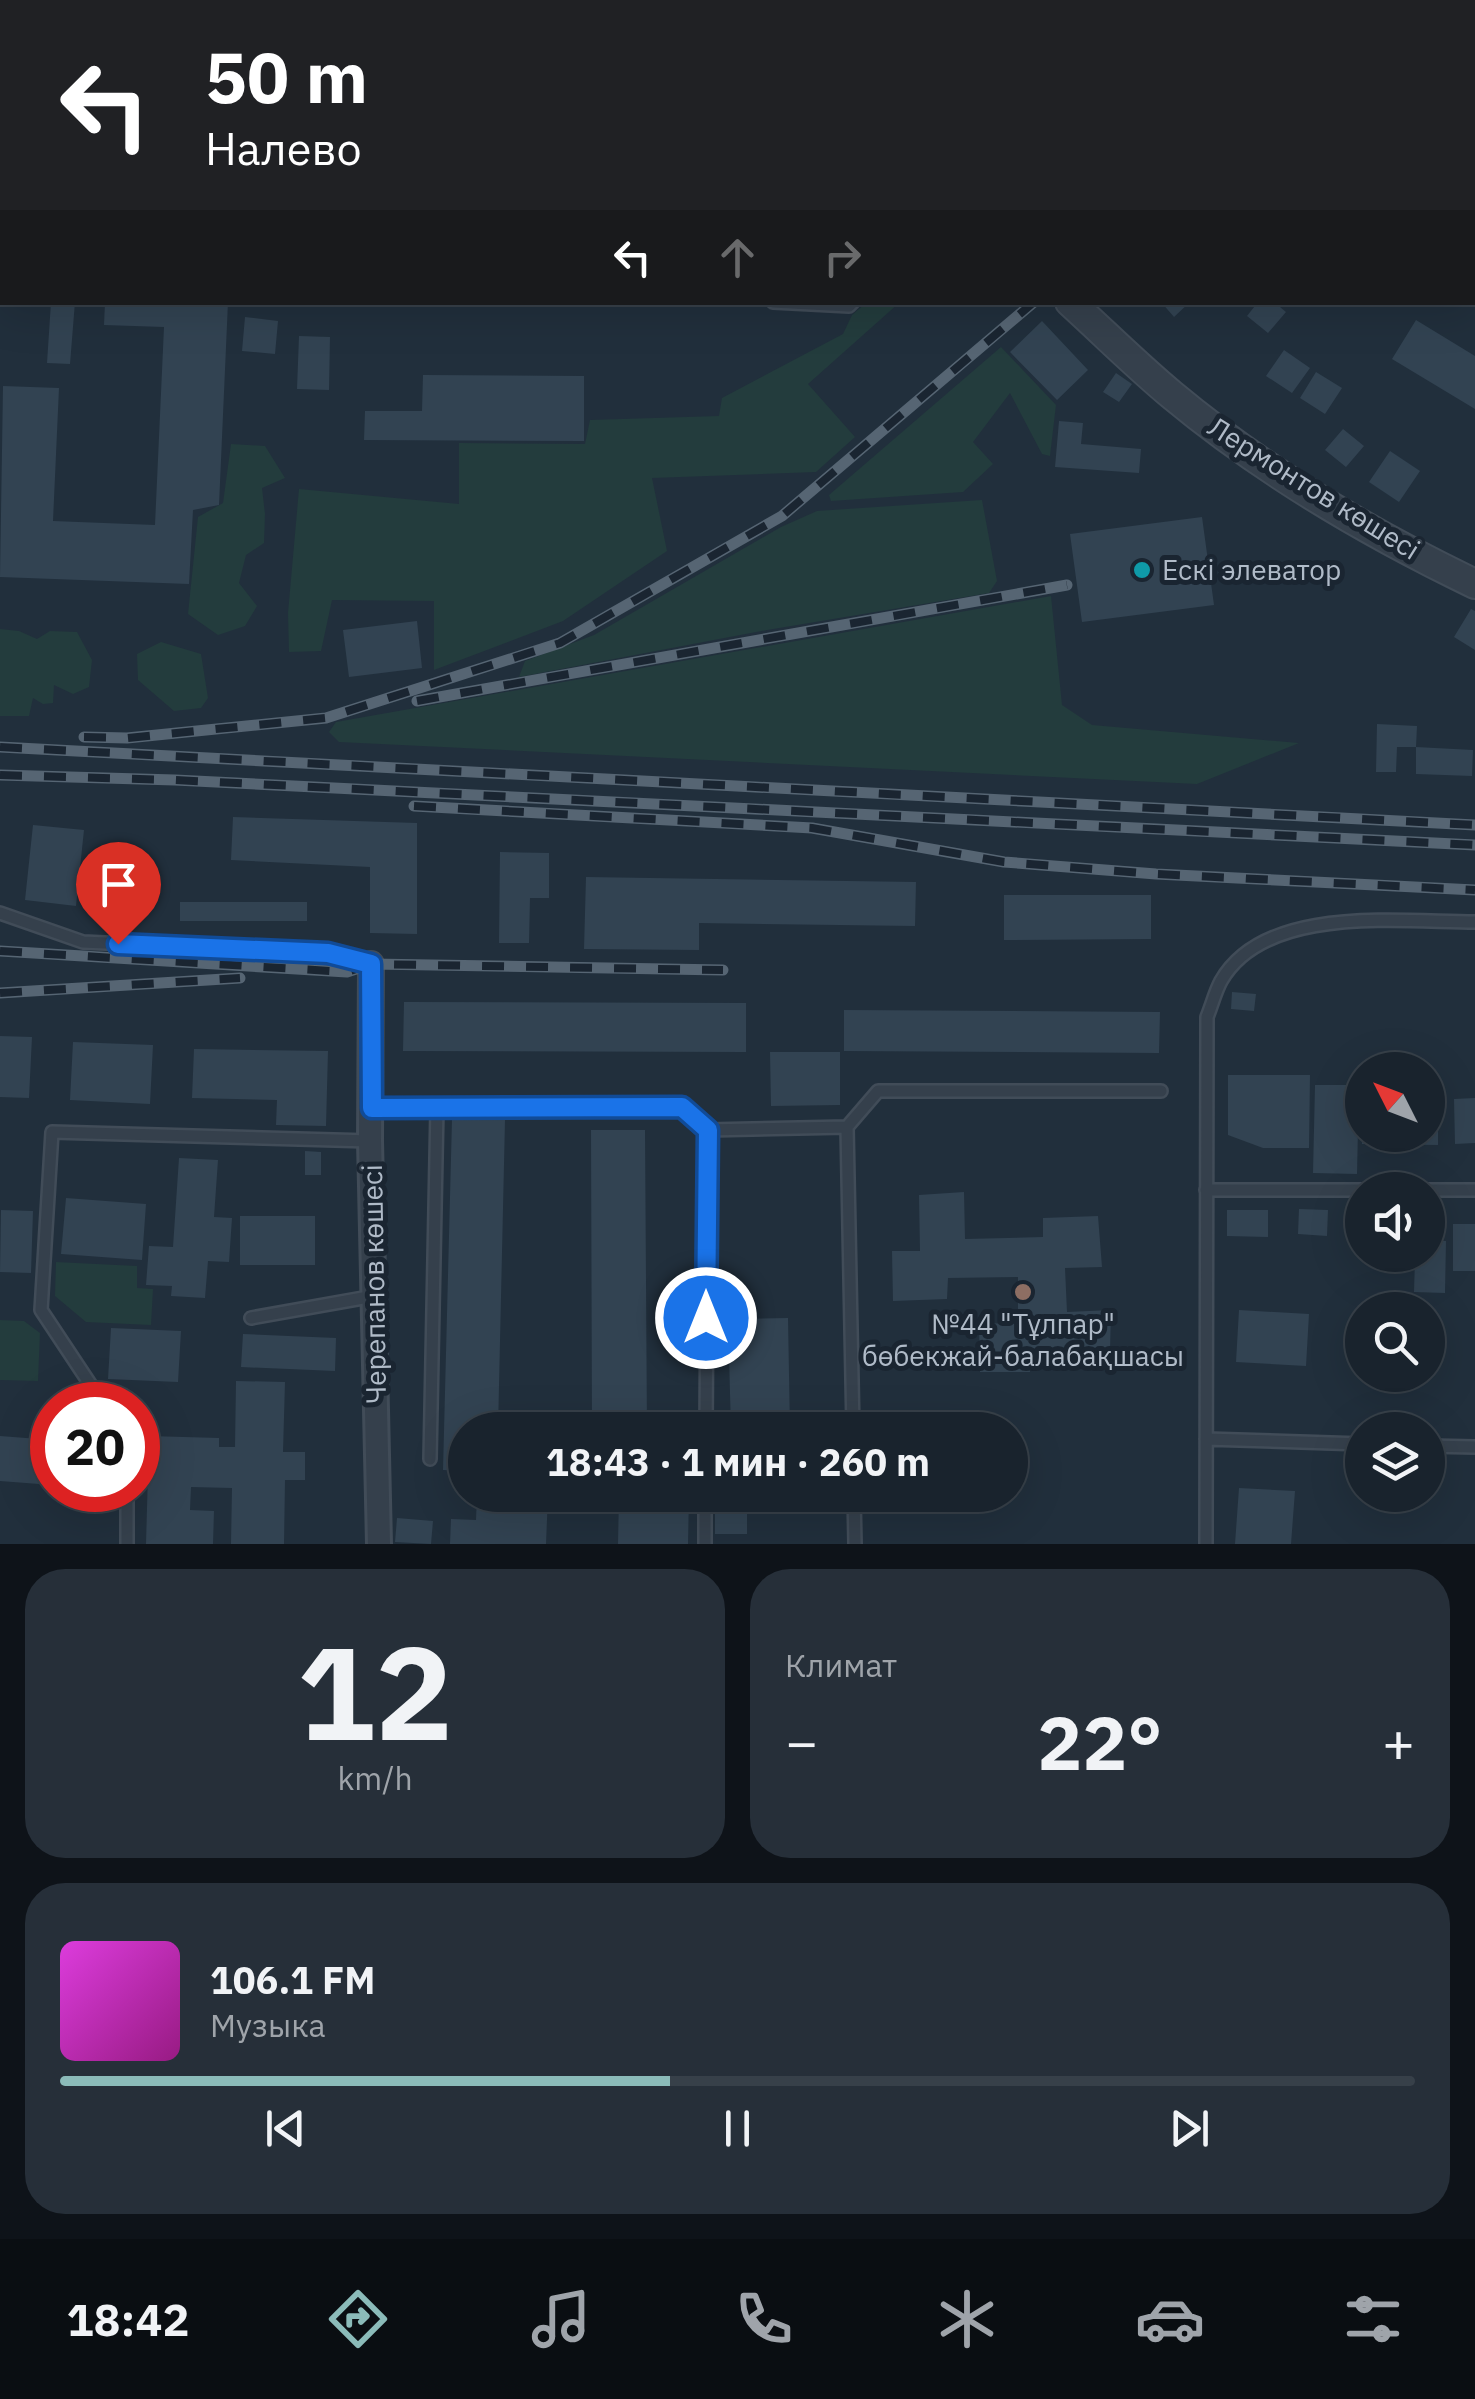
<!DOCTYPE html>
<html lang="ru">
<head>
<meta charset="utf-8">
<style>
	:root { --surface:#19232d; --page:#262f39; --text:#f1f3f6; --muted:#9fa4aa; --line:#374049; --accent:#8bbbb9 }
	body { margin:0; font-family:"IBM Plex Sans",sans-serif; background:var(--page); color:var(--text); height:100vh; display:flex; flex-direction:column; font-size:38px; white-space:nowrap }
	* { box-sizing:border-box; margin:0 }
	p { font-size:32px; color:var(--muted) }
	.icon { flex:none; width:55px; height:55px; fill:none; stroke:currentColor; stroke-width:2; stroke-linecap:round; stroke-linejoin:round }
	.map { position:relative; height:1544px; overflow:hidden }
	.drawer { display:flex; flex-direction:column; gap:25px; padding:25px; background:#0e1319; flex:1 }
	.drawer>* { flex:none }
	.hud { position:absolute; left:0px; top:0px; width:1475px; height:305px; box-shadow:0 10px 40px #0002,0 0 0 2px var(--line); background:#202124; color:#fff; overflow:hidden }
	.needle { width:65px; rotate:312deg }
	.buttons { position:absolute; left:1345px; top:1052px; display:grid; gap:20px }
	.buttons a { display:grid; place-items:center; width:100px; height:100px; border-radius:50%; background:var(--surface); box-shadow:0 10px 40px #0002,0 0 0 2px var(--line); font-size:50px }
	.speed { position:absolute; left:30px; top:1382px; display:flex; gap:20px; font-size:50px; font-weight:700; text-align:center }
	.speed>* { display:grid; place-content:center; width:130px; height:130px; border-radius:50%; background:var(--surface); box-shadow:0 10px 40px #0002,0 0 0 2px var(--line); line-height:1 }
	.speed .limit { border:15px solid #d22; background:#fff; color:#111 }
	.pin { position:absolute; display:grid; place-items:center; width:85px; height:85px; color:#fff; margin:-102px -42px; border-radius:50% 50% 50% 0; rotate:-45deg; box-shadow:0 0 10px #0007 }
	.pin .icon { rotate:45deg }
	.me { position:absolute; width:110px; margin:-55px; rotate:0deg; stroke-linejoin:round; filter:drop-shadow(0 0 8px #0008) }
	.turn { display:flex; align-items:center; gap:35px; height:210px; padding:0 40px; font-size:45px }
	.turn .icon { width:130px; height:130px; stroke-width:2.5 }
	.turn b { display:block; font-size:70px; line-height:85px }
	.lanes { display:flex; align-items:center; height:95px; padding:0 40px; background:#0003; justify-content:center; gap:50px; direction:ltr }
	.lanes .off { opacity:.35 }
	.big { font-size:75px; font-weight:700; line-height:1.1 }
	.drawer .card { flex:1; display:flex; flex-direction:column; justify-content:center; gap:15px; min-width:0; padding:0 35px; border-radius:40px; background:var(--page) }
	.drawer .dial { align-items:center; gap:0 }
	.dial b { font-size:130px; line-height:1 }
	.song { display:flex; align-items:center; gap:30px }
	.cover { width:120px; height:120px; border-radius:15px; background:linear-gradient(135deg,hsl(300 70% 55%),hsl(310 70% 35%)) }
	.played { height:10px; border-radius:5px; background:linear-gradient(90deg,var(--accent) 45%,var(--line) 45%) }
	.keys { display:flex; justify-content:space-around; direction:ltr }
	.heat { display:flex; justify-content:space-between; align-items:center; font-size:55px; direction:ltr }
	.drawer .tiles { flex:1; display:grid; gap:25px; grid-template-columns:1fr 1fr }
	.card:last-child { grid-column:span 2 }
	.trip { position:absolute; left:448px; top:1412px; width:580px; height:100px; border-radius:50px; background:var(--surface); box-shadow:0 10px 40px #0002,0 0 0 2px var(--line); font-weight:700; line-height:100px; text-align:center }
	.tab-bar { display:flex; height:160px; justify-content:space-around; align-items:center; background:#0a0e12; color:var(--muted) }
	.tab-bar .icon { width:70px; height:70px }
	.tab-bar .selected { color:var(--accent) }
	.tab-bar b { font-size:45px; color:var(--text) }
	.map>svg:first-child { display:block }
	.green { fill:#233c3d }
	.building { fill:#324352 }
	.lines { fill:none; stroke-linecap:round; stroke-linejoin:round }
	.service-casing { stroke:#414c58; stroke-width:16 }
	.minor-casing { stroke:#414c58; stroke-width:28 }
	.tertiary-casing { stroke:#414c58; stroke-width:32 }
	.service { stroke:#35404c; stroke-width:11 }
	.minor { stroke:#35404c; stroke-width:22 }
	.tertiary { stroke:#35404c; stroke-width:28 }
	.rail-casing { stroke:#566573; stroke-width:11 }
	.rail { stroke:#1a2531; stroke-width:8; stroke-dasharray:22; stroke-linecap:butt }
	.route-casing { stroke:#114b97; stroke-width:25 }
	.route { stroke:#1a73e8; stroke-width:18 }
	.culture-dot { fill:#0f9aa8; stroke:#1a2531; stroke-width:4 }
	.education-dot { fill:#8d6e63; stroke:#1a2531; stroke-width:4 }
	.labels { text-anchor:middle; stroke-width:10; stroke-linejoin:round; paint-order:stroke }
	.street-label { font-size:28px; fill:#b0bbc8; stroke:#1a2531 }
	.poi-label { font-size:28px; fill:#b0bbc8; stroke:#1a2531; text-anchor:start }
</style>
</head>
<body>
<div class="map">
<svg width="1475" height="1544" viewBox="0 0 1475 1544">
	<rect width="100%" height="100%" fill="#212f3c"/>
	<path class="green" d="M866,303H899L808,384L855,437L816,472L652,478L667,551L563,621L434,670V601L332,600L321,651L289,652L288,613L299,489L459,504V443L585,444L590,420L719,416L722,398L843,334L852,315Z
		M1001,347L1056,405L1050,456L1042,454L1010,393L973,442L993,464L963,492L831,501L829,495Z
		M231,444L265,446L285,478L262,488L265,514L264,543L246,555L239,583L257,606L245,626L218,635L188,614L198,517L223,503Z
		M982,500L997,581L989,593L767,630L519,677L525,661L594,635L781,527L817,511Z
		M1051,596L1062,705L1092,725L1299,743L1197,784L339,742L329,732L336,722Z
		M0,629L19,631L37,639L50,631L77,632L92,660L89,687L73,694L54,685L53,703L43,704L33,698L29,716H0Z
		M161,642L201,654L208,698L201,708L174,711L138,680L137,654Z
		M56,1262L137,1266V1288L153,1289L151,1325L86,1322L55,1296Z
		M0,1320L24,1321L40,1333L38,1381L0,1380Z"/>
	<path class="building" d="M51,302H75L70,364L47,363Z
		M105,302H228L219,505L193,510L189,584L0,577L3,386L59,388L53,521L155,525L164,327L104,325Z
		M1161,302H1190L1174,317Z
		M1258,302H1274L1286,312L1268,333L1247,316Z
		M245,317L278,321L275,354L242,351Z
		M1416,320L1475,356V409L1392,359Z
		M1042,321L1088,370L1057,400L1010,352Z
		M299,336L330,337L329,390L297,389Z
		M1284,350L1310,368L1292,393L1266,376Z
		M1316,372L1342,388L1325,414L1300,398Z
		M1116,373L1132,384L1119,402L1103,392Z
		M423,375L584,376V441L364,440L365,411H422Z
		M1059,421L1083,423L1081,444L1141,449L1139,473L1055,467Z
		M1343,429L1364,446L1346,467L1325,450Z
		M1390,451L1420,471L1399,502L1369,482Z
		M1202,517L1214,605L1082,622L1070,534Z
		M1471,609L1475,611V650L1454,637Z
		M417,621L422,668L349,677L343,630Z
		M1377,724L1417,726L1416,747H1397L1396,772H1376Z
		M1416,747L1473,750L1472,776L1416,774Z
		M233,817L417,823V934L370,933V867L231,860Z
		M33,825L84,830L76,906L25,900Z
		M500,852L549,853V898H530L529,943H499Z
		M586,877L916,882L915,926L699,923V950L584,949Z
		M1004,895H1151V939L1004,940Z
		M180,902H307V921H180Z
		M1232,992L1256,994L1254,1011L1231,1009Z
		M404,1002L746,1003V1052L403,1051Z
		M844,1010L1160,1012L1159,1053L844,1051Z
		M0,1036L32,1037L29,1098L0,1097Z
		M73,1042L153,1045L150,1104L70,1100Z
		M194,1049L328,1051L326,1126L276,1125L277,1100L192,1098Z
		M770,1052H840V1105L771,1106Z
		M1428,1072L1438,1073V1145L1362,1144V1135H1428Z
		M1228,1075H1310L1309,1148H1263L1228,1135Z
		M1315,1085H1359L1357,1174L1313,1173Z
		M1475,1098V1143L1455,1144L1454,1099Z
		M452,1119L505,1120L498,1430H465V1471L443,1470Z
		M591,1130H645L647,1430H592Z
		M305,1151L321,1152V1175H305Z
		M179,1158L218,1160L214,1217L232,1218L229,1262L208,1261L205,1298L171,1296L172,1286L146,1285L149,1246L173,1247Z
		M964,1192L965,1239L1043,1237V1218L1098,1216L1102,1267L1065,1268L1067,1312L1111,1310L1110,1351L1029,1353L1030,1372H980L979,1323L1018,1324V1277L948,1278L947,1299L893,1301L892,1251H920L919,1195Z
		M66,1198L146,1204L142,1260L61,1254Z
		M1299,1209L1328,1210L1327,1236L1298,1234Z
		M1,1210L33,1211L31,1273L0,1272Z
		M1227,1210H1268V1237L1227,1236Z
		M240,1216H315V1265H240Z
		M1453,1224H1475V1271H1453Z
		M1428,1241H1446L1445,1293L1414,1292L1415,1259L1393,1258V1255H1428Z
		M1239,1310L1309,1314L1306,1366L1236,1362Z
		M788,1318L790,1430H731L728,1319Z
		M111,1328L181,1331L178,1382L108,1379Z
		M243,1334L336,1338L335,1371L241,1367Z
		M1387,1375H1423V1379L1387,1378Z
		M236,1381L285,1382L283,1452H305V1480H285L284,1544H231L232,1488L191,1487L190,1510L214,1511L213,1544H146L149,1436L219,1438V1447H235Z
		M0,1436L52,1440V1485L0,1481Z
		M1239,1488L1295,1491L1291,1544H1235Z
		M477,1495H548L546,1544H450L451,1519L476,1520Z
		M619,1495H689L688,1544H618Z
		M715,1505H747V1534H715Z
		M397,1518L433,1521L431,1544L395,1542Z"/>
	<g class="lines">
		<g class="service-casing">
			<path id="service" d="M773,302L849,306L853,302
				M0,913L83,942L328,953L371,964
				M372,1108L682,1107L708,1130
				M1206,1190H1475
				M251,1318L374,1296
				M104,1405L41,1310L52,1132L370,1141
				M706,1430L708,1130L847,1127
				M853,1430L847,1127L878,1091H1161
				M1206,1439L1362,1444
				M1428,1446L1475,1447
				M430,1459L437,1108
				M854,1495L855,1544
				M127,1544V1490
				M705,1544V1495
				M1206,1544L1207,1017C1212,1005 1215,992 1221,981C1265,904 1401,922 1475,922"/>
		</g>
		<g class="minor-casing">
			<path id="minor" d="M227,2L230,0
				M1179,2L1182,0
				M371,964L370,1141L379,1544"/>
		</g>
		<g class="tertiary-casing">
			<path id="tertiary" d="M804,0L806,2
				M0,18L2,19
				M1070,302C1104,333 1137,366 1172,395C1262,470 1369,533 1475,584"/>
		</g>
		<use href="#service" class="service"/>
		<use href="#minor" class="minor"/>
		<use href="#tertiary" class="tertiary"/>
		<g class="rail-casing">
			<path id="rail" d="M1349,2L1351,0
				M417,701L1067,585
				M84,737L127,738L326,718L560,643L782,516L1034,302
				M0,747L1475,825
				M0,775L175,780L1475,845
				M414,806L812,828L1004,862L1156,874L1475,890
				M0,951L347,972L371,964L723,970
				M0,993L240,978"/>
		</g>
		<use href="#rail" class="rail"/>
	</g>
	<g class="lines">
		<g class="route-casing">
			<path id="route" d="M118,944L328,953L371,964L372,1108L682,1107L708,1130L706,1318"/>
		</g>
		<use href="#route" class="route"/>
	</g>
	<circle class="culture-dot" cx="1142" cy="570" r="10"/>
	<circle class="education-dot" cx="1023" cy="1292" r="10"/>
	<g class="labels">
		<g class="street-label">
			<text transform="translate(1314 488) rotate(32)" y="10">Лермонтов көшесі</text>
			<text transform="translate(374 1284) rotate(-91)" y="10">Черепанов көшесі</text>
		</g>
		<g class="poi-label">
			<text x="1162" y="580">Ескі элеватор</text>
			<text x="1023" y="1334" text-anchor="middle">№44 "Тұлпар"<tspan x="1023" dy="32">бөбекжай-балабақшасы</tspan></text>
		</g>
	</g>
</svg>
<div class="buttons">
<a><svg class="needle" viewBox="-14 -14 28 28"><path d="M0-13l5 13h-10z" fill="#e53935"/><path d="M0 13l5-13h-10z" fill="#9fa4aa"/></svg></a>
<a><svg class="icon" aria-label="sound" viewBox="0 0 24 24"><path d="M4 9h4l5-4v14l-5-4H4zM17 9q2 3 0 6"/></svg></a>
<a><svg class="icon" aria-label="search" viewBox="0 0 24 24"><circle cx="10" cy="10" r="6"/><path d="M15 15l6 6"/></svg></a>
<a><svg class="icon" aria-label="layers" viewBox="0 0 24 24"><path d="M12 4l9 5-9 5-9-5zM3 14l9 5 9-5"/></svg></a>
</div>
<div class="speed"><div class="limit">20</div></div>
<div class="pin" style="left:118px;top:944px;background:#d93025"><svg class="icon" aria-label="arrive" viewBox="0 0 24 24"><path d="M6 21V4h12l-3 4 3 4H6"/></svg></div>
<svg class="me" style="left:706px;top:1318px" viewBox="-20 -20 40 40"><circle r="17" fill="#1a73e8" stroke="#fff" stroke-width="3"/><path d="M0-11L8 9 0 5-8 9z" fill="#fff"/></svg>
<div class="trip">18:43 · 1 мин · 260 m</div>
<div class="hud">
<div class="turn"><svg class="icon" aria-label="left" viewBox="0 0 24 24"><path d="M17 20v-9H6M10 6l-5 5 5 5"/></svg><div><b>50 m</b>Налево</div></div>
<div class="lanes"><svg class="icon" aria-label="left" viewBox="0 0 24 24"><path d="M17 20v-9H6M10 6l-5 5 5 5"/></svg><svg class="icon off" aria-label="ahead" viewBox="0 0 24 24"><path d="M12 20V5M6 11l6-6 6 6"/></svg><svg class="icon off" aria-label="right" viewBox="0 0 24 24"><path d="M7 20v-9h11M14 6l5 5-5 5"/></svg></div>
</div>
</div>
<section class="drawer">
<div class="tiles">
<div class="card dial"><b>12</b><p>km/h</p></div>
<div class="card"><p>Климат</p>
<div class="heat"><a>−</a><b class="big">22°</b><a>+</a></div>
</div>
<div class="card">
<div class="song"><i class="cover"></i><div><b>106.1 FM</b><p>Музыка</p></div></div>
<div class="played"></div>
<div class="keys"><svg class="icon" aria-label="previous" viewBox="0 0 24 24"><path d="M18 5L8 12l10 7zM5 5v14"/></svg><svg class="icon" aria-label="pause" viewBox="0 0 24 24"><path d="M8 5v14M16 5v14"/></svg><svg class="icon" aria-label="next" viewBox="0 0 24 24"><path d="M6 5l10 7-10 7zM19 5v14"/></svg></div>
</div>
</div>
</section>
<nav class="tab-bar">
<b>18:42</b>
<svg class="icon selected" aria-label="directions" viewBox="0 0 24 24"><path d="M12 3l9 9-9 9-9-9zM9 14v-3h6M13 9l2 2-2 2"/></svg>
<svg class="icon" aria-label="music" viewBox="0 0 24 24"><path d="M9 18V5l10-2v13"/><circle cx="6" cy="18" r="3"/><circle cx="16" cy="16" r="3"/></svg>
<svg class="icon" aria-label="phone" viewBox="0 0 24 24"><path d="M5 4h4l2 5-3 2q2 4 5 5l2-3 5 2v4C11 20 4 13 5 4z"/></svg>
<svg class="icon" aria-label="climate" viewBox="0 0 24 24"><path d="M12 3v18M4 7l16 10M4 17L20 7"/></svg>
<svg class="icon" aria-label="car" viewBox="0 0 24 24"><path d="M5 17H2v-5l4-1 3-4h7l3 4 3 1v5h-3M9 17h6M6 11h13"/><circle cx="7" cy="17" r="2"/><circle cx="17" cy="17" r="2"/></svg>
<svg class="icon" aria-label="filters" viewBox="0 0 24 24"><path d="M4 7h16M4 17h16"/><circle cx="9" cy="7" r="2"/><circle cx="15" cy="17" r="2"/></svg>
</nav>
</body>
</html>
